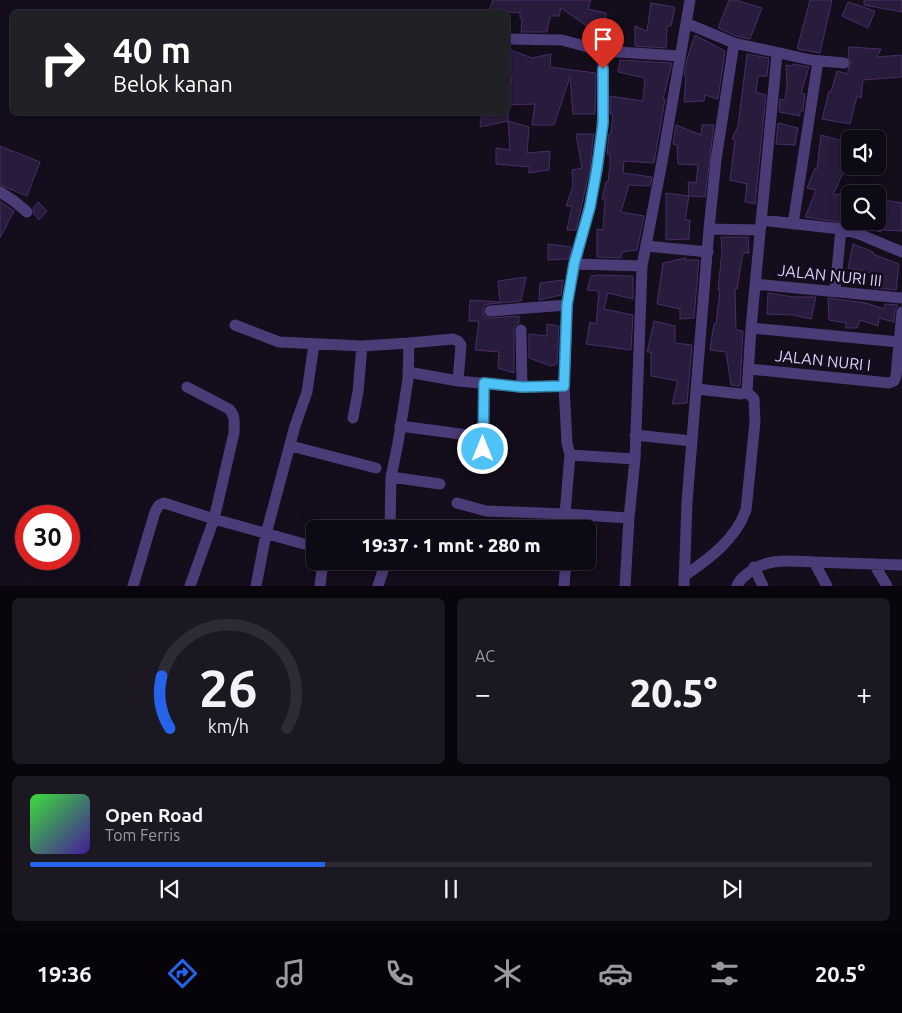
<!DOCTYPE html>
<html lang="id">
<head>
<meta charset="utf-8">
<style>
	:root { --surface:#0e0a15; --page:#1c1822; --text:#f1f3f6; --muted:#9b9aa0; --line:#2e2b34; --accent:#2563eb }
	body { margin:0; font-family:Ubuntu,sans-serif; background:var(--page); color:var(--text); height:100vh; display:flex; flex-direction:column; font-size:19px; white-space:nowrap }
	* { box-sizing:border-box; margin:0 }
	p { font-size:16px; color:var(--muted) }
	.icon { flex:none; width:28px; height:28px; fill:none; stroke:currentColor; stroke-width:2; stroke-linecap:round; stroke-linejoin:round }
	.map { position:relative; height:586px; overflow:hidden }
	.sheet { display:flex; flex-direction:column; gap:12px; padding:12px; background:#08060c; flex:1 }
	.sheet>* { flex:none }
	.banner { position:absolute; left:10px; top:10px; width:500px; height:105px; border-radius:8px; box-shadow:0 2px 12px #0003,0 0 0 1px var(--line); background:#202124; color:#fff; overflow:hidden }
	.tools { position:absolute; left:841px; top:130px; display:grid; gap:10px }
	.tools a { display:grid; place-items:center; width:45px; height:45px; border-radius:8px; background:var(--surface); box-shadow:0 2px 12px #0003,0 0 0 1px var(--line); font-size:25px }
	.speed { position:absolute; left:15px; top:505px; display:flex; gap:10px; font-size:25px; font-weight:700; text-align:center }
	.speed>* { display:grid; place-content:center; width:65px; height:65px; border-radius:50%; background:var(--surface); box-shadow:0 2px 12px #0003,0 0 0 1px var(--line); line-height:1 }
	.speed .limit { border:8px solid #d22; background:#fff; color:#111 }
	.pin { position:absolute; display:grid; place-items:center; width:42px; height:42px; color:#fff; margin:-51px -21px; border-radius:50% 50% 50% 0; rotate:-45deg; box-shadow:0 0 5px #0007 }
	.pin .icon { rotate:45deg }
	.me { position:absolute; width:55px; margin:-28px; rotate:0deg; stroke-linejoin:round; filter:drop-shadow(0 0 4px #0008) }
	.turn { display:flex; align-items:center; gap:18px; height:105px; padding:0 20px; font-size:22px }
	.turn .icon { width:65px; height:65px; stroke-width:2.5 }
	.turn b { display:block; font-size:35px; line-height:42px }
	.big { font-size:38px; font-weight:800; line-height:1.1 }
	.sheet .tile { flex:1; display:flex; flex-direction:column; justify-content:center; gap:8px; min-width:0; padding:0 18px; border-radius:8px; background:var(--page) }
	.sheet .dial { align-items:center; gap:0 }
	.dial svg { height:130px; overflow:visible; fill:none; stroke:var(--line); stroke-width:7; stroke-linecap:round; text-anchor:middle }
	.dial text { fill:var(--text); stroke:none }
	.song { display:flex; align-items:center; gap:15px }
	.cover { width:60px; height:60px; border-radius:8px; background:linear-gradient(135deg,hsl(120 70% 55%),hsl(260 70% 35%)) }
	.played { height:5px; border-radius:2px; background:linear-gradient(90deg,var(--accent) 35%,var(--line) 35%) }
	.keys { display:flex; justify-content:space-around; direction:ltr }
	.heat { display:flex; justify-content:space-between; align-items:center; font-size:28px; direction:ltr }
	.sheet .tiles { flex:1; display:grid; gap:12px; grid-template-columns:1fr 1fr }
	.tile:last-child { grid-column:span 2 }
	.trip { position:absolute; left:306px; top:520px; width:290px; height:50px; border-radius:8px; background:var(--surface); box-shadow:0 2px 12px #0003,0 0 0 1px var(--line); font-weight:800; line-height:50px; text-align:center }
	.tab-bar { display:flex; height:80px; justify-content:space-around; align-items:center; background:#060408; color:var(--muted) }
	.tab-bar .icon { width:35px; height:35px }
	.tab-bar .active { color:var(--accent) }
	.tab-bar b { font-size:22px; color:var(--text) }
	.map>svg:first-child { display:block }
	.building { fill:#291b3c; stroke:#462e66 }
	.lines { fill:none; stroke-linecap:round; stroke-linejoin:round }
	.minor { stroke:#4b3c78; stroke-width:11 }
	.route-casing { stroke:#337fa1; stroke-width:12 }
	.route { stroke:#4fc3f7; stroke-width:9 }
	.labels { text-anchor:middle; stroke-width:5; stroke-linejoin:round; paint-order:stroke }
	.street-label { font-size:16px; fill:#dcccfb; stroke:#130d1c }
</style>
</head>
<body>
<div class="map">
<svg width="902" height="586" viewBox="0 0 902 586">
	<rect width="100%" height="100%" fill="#130d1c"/>
	<path class="building" d="M493,0H591L588,9L606,13L604,38L561,8L559,16H550L547,32H521L522,18H520V13L489,10Z
		M729,0H736L762,8L750,39L736,36L718,28Z
		M810,0H832L820,53L797,49Z
		M864,0H902V12L864,5Z
		M848,2L875,11L868,28L842,16Z
		M651,3L675,7L671,26H667L666,48L635,46V26L647,31Z
		M695,35L725,51L718,99L705,95L704,101L684,102L686,77L684,76L687,59Z
		M849,47L881,49L877,57L902,55V77L863,80L861,98L857,96L850,124L822,119L829,91L831,92L837,71L848,74V69L851,63L848,57Z
		M508,49L532,58L551,54L550,67L596,73L595,114H573L570,77L554,125H532L535,104L508,105L512,77L508,76Z
		M747,54L769,58L767,76H758L756,92L766,95L755,204L745,202L747,184L730,180L735,141L732,139L738,126Z
		M620,60L672,63L663,99H665L654,163L624,161L623,173L652,177L650,186L629,185L621,212L644,216L637,250L622,252L621,258L597,257V229L603,230L605,199H602L606,182H608L610,164V154H607L609,134H611L613,114H610V96L643,101L645,78L618,72Z
		M793,64L809,67L801,93L805,94L803,111H800V116L779,112L780,99L785,100L787,85L786,65L792,66Z
		M482,112H508V121L480,127Z
		M508,121L529,127L527,153L550,151L549,170L529,173V167L496,164V148L510,150Z
		M778,123L798,128L795,145L776,144Z
		M676,125L701,135L702,125H714L705,197L689,196L688,182L696,183L698,165L678,164L677,145L673,144Z
		M576,134H594L593,139L590,169L576,230H567L572,206H566L573,186L572,170L582,168Z
		M821,135L850,143V152L846,166L833,195L850,193V224L805,217L816,190L807,188L815,168L817,169Z
		M0,146L40,162L27,196L0,185Z
		M666,193L689,196L685,220H690L689,239L666,240Z
		M878,199L902,203V231L881,230V232L853,224V221H878Z
		M0,201L14,211L0,238Z
		M38,202L47,211L39,220L34,214L33,208Z
		M721,237H748L749,253H743L737,289H735L736,330L743,331L740,386H737L731,385L726,352L710,350L714,324H716L720,290H718L722,251Z
		M548,244L571,247L569,259L548,260Z
		M853,244L873,252V254L899,264L896,290L874,288L876,274L848,268Z
		M686,258L685,260H699L694,318L680,319V309L657,304L663,263Z
		M598,275L633,276V299L608,293L604,309L633,315L631,350L586,344L590,322L596,324L599,291L587,290L591,276Z
		M526,277L521,301L489,304L485,305L483,311L484,316L490,318L519,316V323L515,326L514,330V373L498,368L499,352L475,350L479,321H469L470,300L500,302L498,281Z
		M563,280L561,295L539,300L540,283Z
		M768,293L794,297H816L811,319L793,315L767,314Z
		M828,298L866,303L884,309L885,304L898,305L895,311L894,322L879,318L878,326L860,320L857,328H846V323L829,320Z
		M654,321L675,326V343L692,345L687,403L672,404L678,381L651,376V352H647Z
		M547,324L559,326L557,364L551,366L529,358V334L547,336Z"/>
	<g class="lines">
		<path class="minor" d="M508,39L562,40L603,51L680,56
			M734,43L811,60L844,63
			M0,192L14,201L27,212
			M761,220L841,229L859,234L902,252
			M793,224L818,61
			M709,229L760,230
			M646,246L708,252
			M574,264L642,266
			M755,284L902,298
			M835,291L841,229
			M567,305C574,259 589,215 597,170C604,130 603,90 603,51
			M490,311L567,305L564,386
			M235,325L279,342L362,346L409,343L408,379L398,443L391,477L390,529
			M751,328L899,342
			M521,330L522,387
			M409,343L453,339L458,341L461,345L458,381L522,387L564,386L567,443L570,455L635,459
			M749,369L889,383L894,381L896,376L902,312
			M408,372L458,381
			M187,387L229,409C236,416 234,424 234,433L214,519L190,586
			M747,392L751,328L777,54
			M353,418L358,392L362,346
			M400,426L483,437
			M635,435L692,441
			M291,446L376,468
			M484,462V383
			M391,477L440,484
			M457,503L486,511L565,514L629,518
			M566,529L565,514L570,455
			M369,561L385,566
			M814,562L902,565
			M874,564L887,586
			M754,567L763,586
			M684,576C709,559 736,539 746,510L755,422L754,399L747,392L741,394L697,389
			M133,586L155,512L159,505L164,503L214,519L315,547
			M256,586L266,534L295,426L307,392L314,344
			M320,586L323,561
			M378,586L386,561
			M564,586L566,561
			M625,586L629,518L635,459L642,266L662,162L690,0
			M684,586L687,502L709,229L716,160L734,43L686,23
			M737,586C739,580 743,577 747,574C766,557 791,561 814,562L827,586"/>
	</g>
	<g class="lines">
		<g class="route-casing">
			<path id="route" d="M483,449L484,383L522,387L564,386L567,305L574,264L590,207L597,168L603,123V69"/>
		</g>
		<use href="#route" class="route"/>
	</g>
	<g class="labels">
		<g class="street-label">
			<text transform="translate(830 275) rotate(6)" y="6">JALAN NURI III</text>
			<text transform="translate(823 360) rotate(6)" y="6">JALAN NURI I</text>
		</g>
	</g>
</svg>
<div class="tools">
<a><svg class="icon" aria-label="sound" viewBox="0 0 24 24"><path d="M4 9h4l5-4v14l-5-4H4zM17 9q2 3 0 6"/></svg></a>
<a><svg class="icon" aria-label="search" viewBox="0 0 24 24"><circle cx="10" cy="10" r="6"/><path d="M15 15l6 6"/></svg></a>
</div>
<div class="speed"><div class="limit">30</div></div>
<div class="pin" style="left:603px;top:69px;background:#d93025"><svg class="icon" aria-label="arrive" viewBox="0 0 24 24"><path d="M6 21V4h12l-3 4 3 4H6"/></svg></div>
<svg class="me" style="left:483px;top:449px" viewBox="-20 -20 40 40"><circle r="17" fill="#4fc3f7" stroke="#fff" stroke-width="3"/><path d="M0-11L8 9 0 5-8 9z" fill="#fff"/></svg>
<div class="trip">19:37 · 1 mnt · 280 m</div>
<div class="banner">
<div class="turn"><svg class="icon" aria-label="right" viewBox="0 0 24 24"><path d="M7 20v-9h11M14 6l5 5-5 5"/></svg><div><b>40 m</b>Belok kanan</div></div>
</div>
</div>
<section class="sheet">
<div class="tiles">
<div class="tile dial"><svg viewBox="0 0 100 80">
<path d="M14 69A42 42 0 1 1 86 69"/>
<path d="M14 69A42 42 0 0 1 9 37" stroke="#2563eb"/>
<text x="50" y="56" font-size="32" font-weight="700">26</text>
<text x="50" y="72" font-size="11">km/h</text>
</svg></div>
<div class="tile"><p>AC</p>
<div class="heat"><a>−</a><b class="big">20.5°</b><a>+</a></div>
</div>
<div class="tile">
<div class="song"><i class="cover"></i><div><b>Open Road</b><p>Tom Ferris</p></div></div>
<div class="played"></div>
<div class="keys"><svg class="icon" aria-label="previous" viewBox="0 0 24 24"><path d="M18 5L8 12l10 7zM5 5v14"/></svg><svg class="icon" aria-label="pause" viewBox="0 0 24 24"><path d="M8 5v14M16 5v14"/></svg><svg class="icon" aria-label="next" viewBox="0 0 24 24"><path d="M6 5l10 7-10 7zM19 5v14"/></svg></div>
</div>
</div>
</section>
<nav class="tab-bar">
<b>19:36</b>
<svg class="icon active" aria-label="directions" viewBox="0 0 24 24"><path d="M12 3l9 9-9 9-9-9zM9 14v-3h6M13 9l2 2-2 2"/></svg>
<svg class="icon" aria-label="music" viewBox="0 0 24 24"><path d="M9 18V5l10-2v13"/><circle cx="6" cy="18" r="3"/><circle cx="16" cy="16" r="3"/></svg>
<svg class="icon" aria-label="phone" viewBox="0 0 24 24"><path d="M5 4h4l2 5-3 2q2 4 5 5l2-3 5 2v4C11 20 4 13 5 4z"/></svg>
<svg class="icon" aria-label="climate" viewBox="0 0 24 24"><path d="M12 3v18M4 7l16 10M4 17L20 7"/></svg>
<svg class="icon" aria-label="car" viewBox="0 0 24 24"><path d="M5 17H2v-5l4-1 3-4h7l3 4 3 1v5h-3M9 17h6M6 11h13"/><circle cx="7" cy="17" r="2"/><circle cx="17" cy="17" r="2"/></svg>
<svg class="icon" aria-label="filters" viewBox="0 0 24 24"><path d="M4 7h16M4 17h16"/><circle cx="9" cy="7" r="2"/><circle cx="15" cy="17" r="2"/></svg>
<b>20.5°</b>
</nav>
</body>
</html>
